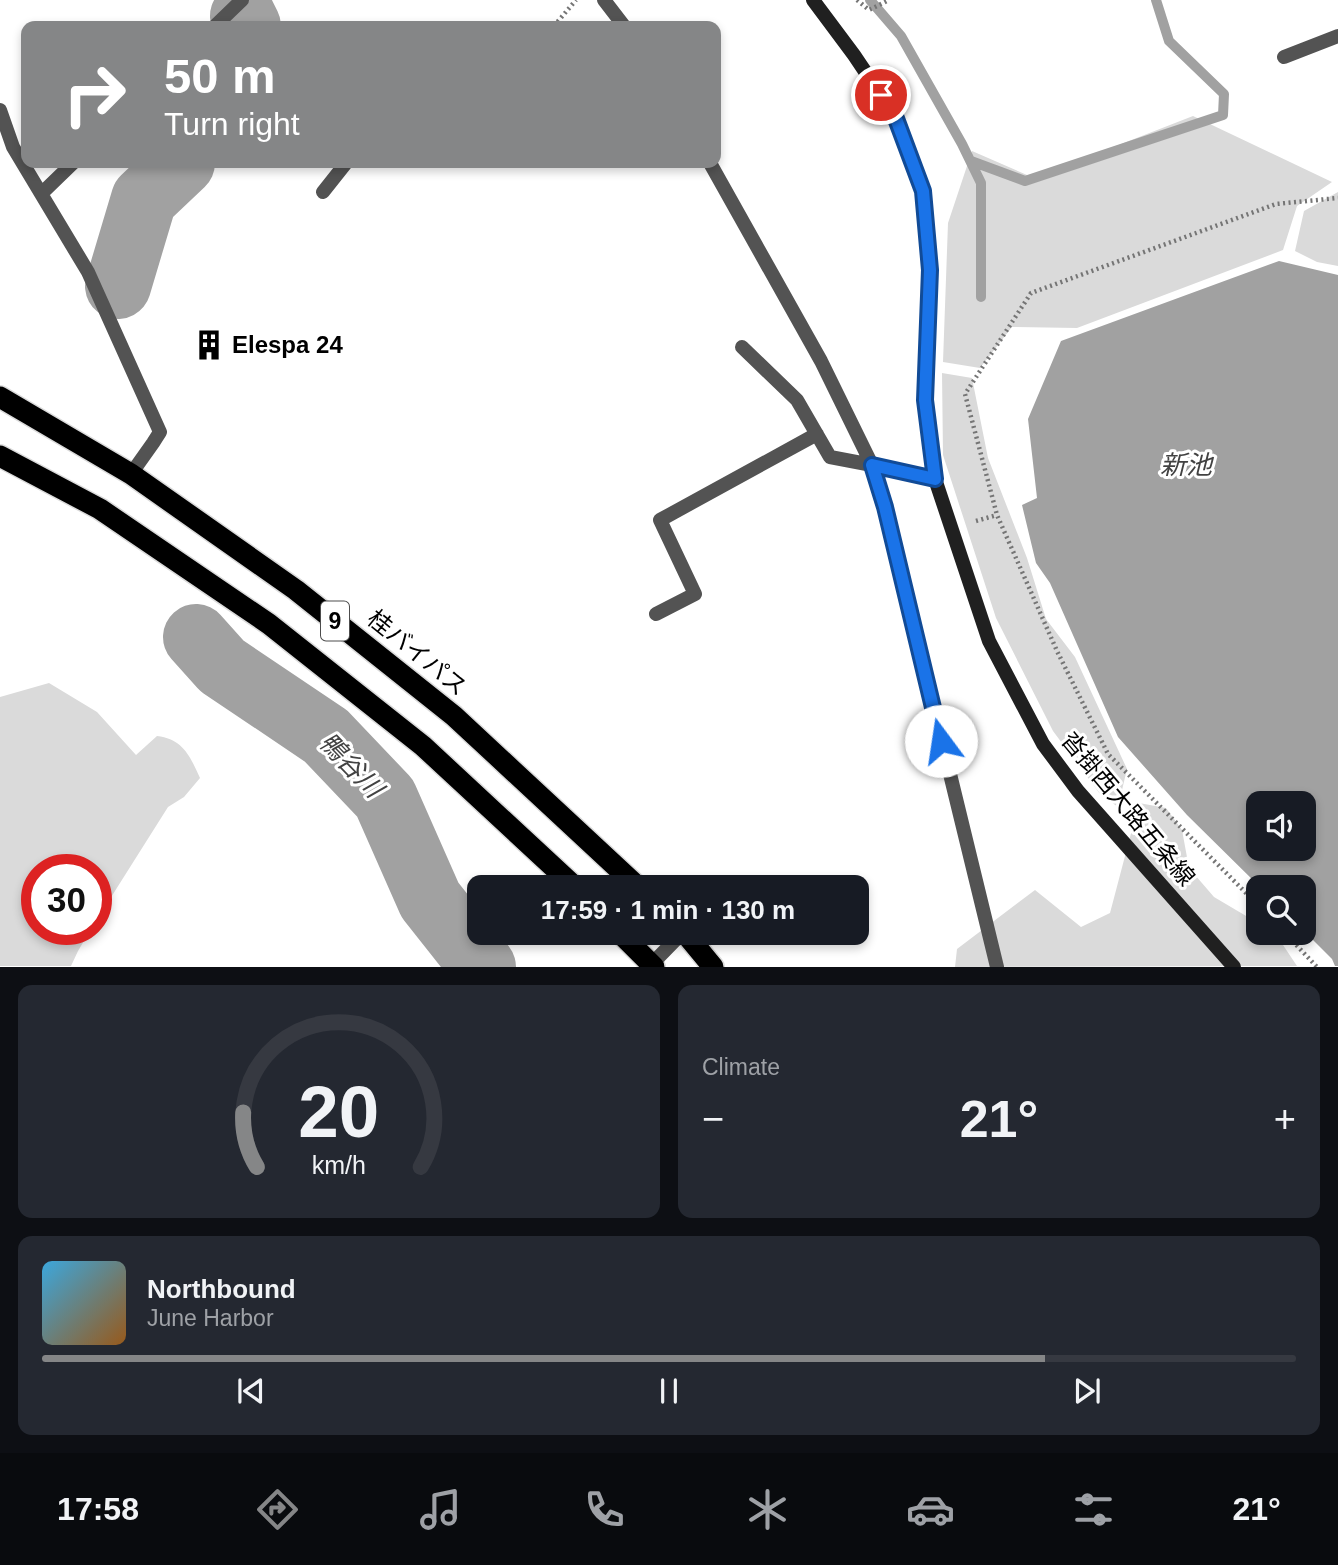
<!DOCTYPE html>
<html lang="en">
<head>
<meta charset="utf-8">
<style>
	:root { --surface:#171b24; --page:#242831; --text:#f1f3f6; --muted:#9ea1a6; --line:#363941; --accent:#858687 }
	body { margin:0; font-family:Helvetica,"Noto Sans JP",sans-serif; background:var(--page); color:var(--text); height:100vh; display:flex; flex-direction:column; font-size:26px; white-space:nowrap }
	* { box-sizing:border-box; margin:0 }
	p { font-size:23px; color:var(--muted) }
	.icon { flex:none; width:38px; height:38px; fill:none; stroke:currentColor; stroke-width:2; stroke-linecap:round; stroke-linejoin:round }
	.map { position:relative; height:967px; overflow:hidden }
	.side { display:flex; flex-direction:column; gap:18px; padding:18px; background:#0d0f14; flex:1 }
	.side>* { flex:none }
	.top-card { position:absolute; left:21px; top:21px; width:700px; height:147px; border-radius:14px; box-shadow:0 4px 10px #0003; background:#858687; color:#fff; overflow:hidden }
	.controls { position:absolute; left:1246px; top:791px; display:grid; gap:14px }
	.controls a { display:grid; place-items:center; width:70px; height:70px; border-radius:14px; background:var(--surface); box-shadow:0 4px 10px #0003; font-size:35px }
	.speed { position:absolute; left:21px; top:854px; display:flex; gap:14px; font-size:35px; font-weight:700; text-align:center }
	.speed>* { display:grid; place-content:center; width:91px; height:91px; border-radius:50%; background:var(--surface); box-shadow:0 4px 10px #0003; line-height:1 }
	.speed .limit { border:10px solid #d22; background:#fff; color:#111 }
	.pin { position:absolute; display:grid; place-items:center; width:60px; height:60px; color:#fff; margin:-30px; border:4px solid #fff; border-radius:50%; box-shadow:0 2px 7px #0007 }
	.me { position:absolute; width:77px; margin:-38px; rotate:346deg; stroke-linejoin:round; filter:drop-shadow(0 0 5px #0008) }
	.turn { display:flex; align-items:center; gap:24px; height:147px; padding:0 28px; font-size:32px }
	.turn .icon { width:91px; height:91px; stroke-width:2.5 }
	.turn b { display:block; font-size:49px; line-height:60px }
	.big { font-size:52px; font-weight:700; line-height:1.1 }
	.side .tile { flex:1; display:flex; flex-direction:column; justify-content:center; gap:10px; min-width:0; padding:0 24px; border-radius:14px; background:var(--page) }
	.side .dial { align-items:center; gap:0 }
	.dial svg { height:182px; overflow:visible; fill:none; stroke:var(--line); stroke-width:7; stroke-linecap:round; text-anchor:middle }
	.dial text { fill:var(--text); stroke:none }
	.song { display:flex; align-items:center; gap:21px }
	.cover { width:84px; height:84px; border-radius:10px; background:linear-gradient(135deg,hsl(200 70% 55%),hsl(30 70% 35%)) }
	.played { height:7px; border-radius:4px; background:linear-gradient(90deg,var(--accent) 80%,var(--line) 80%) }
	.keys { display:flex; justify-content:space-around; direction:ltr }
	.heat { display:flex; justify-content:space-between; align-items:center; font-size:38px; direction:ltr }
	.side .tiles { flex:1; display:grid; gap:18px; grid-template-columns:1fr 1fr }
	.tile:last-child { grid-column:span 2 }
	.trip { position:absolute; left:467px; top:875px; width:402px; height:70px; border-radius:14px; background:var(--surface); box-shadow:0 4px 10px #0003; font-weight:700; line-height:70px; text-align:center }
	.menu { display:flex; height:112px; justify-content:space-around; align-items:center; background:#090b0e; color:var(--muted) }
	.menu .icon { width:49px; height:49px }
	.menu .on { color:var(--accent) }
	.menu b { font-size:32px; color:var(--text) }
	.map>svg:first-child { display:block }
	.green { fill:#dadada }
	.water { fill:#a1a1a1; fill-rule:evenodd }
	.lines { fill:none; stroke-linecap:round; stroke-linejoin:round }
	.stream { stroke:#a1a1a1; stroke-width:10 }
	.river { stroke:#a1a1a1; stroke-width:66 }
	.highway-casing { stroke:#dbdbdb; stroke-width:24 }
	.path { stroke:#757575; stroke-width:4.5; stroke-dasharray:2 3.5; stroke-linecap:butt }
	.street { stroke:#535353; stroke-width:14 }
	.secondary { stroke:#202020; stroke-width:14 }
	.highway { stroke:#000; stroke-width:21 }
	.route-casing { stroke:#114b97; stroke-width:18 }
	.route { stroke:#1a73e8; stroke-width:12 }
	.labels { text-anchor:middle; stroke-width:6; stroke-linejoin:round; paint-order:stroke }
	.shield { fill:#fff; stroke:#4c4c4c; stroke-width:2 }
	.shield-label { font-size:23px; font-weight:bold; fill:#000 }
	.poi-label { font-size:24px; font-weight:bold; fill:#000; stroke:#fff; text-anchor:start }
	.street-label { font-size:24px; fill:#000; stroke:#fff }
	.water-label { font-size:26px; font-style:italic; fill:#424242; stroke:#fff }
</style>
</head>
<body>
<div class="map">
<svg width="1338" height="967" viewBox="0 0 1338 967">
	<rect width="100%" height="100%" fill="#fff"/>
	<path class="green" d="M1193,116L1332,182L1297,206L1283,250L1077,328L1012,327L980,368L943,362L948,223L972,151L1034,178Z
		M1338,192V266L1317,262L1295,251L1304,211Z
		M942,373L972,378L988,458L1027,558L1046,619L1075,657L1127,769L1118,807L1100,794L1053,731L996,618L943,455Z
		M49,683L97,712L136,755L157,736C183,739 190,756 200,778L184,797L168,807L96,921V870H37V929H91L78,951L71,966H0V697Z
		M1139,803L1166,808L1182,830L1189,868L1214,897L1258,923V933H1275L1297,966L955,967L957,949L1035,890L1081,927L1110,913Z"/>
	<path class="water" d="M1279,261L1338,275V966H1335L1332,959L1304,931V887H1260L1187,815L1118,737L1050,583L1036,563L1022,505L1037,498L1028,419L1061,341ZM1258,803H1304V849H1258Z"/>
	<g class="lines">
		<path class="stream" d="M870,0L901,36L962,144L981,183V297
			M971,161L1025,181L1223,115L1224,94L1169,41L1156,0"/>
		<path class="river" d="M243,16L248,26
			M118,286L144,199L182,163
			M196,637L222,666L326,736L385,798L430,900L483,967"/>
		<g class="highway-casing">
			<path id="highway" d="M0,397L131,474L296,590L454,716L638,887
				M0,456L100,509L269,624L423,746L575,887
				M620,933L654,967
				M685,933L713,967"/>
		</g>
		<path class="path" d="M857,0L869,10L889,0
			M554,26L576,0
			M976,521L997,515
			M1258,905L1108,754L1057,651L997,515L965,394L1031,293L1276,204L1338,198
			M1285,933L1317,967"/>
		<path class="street" d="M604,0L624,26
			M215,26L242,0
			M1284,57L1338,36
			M0,110L13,147L88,272L160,432L153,443L131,474
			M710,163L821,361L872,465L935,479
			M323,192L346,163
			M42,193L73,163
			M742,347L797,400L830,457L872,465L885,507L997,967
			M656,614L695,594L660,520L817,434
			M649,967L682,933"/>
		<path class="secondary" d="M813,0L854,55L895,116L924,191L930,270L925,399L935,479L989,641L1043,744L1078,791L1234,967"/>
		<use href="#highway" class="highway"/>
	</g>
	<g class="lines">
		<g class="route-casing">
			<path id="route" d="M881,95L895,116L923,191L930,270L925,400L935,479L872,465L885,507L941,741"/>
		</g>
		<use href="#route" class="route"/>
	</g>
	<defs>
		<g id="building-bare" transform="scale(2.415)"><path d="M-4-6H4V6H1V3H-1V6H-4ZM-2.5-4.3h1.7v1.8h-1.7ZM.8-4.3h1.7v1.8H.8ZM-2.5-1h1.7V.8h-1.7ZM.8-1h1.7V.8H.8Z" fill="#000" stroke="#fff" stroke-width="2.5" paint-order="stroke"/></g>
	</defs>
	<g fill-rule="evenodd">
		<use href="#building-bare" x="209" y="345"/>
	</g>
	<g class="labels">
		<rect class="shield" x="321" y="601.5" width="28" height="39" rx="5"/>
		<g class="shield-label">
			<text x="335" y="629">9</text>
		</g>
		<g class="poi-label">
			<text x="232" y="353">Elespa 24</text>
		</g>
		<g class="street-label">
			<text transform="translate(417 653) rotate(39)" y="8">桂バイパス</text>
			<text transform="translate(1128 809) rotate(50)" y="8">沓掛西大路五条線</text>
		</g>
		<g class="water-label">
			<text x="1186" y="474">新池</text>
			<text transform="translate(351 765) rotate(46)" y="9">鴨谷川</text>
		</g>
	</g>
</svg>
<div class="controls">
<a><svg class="icon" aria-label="sound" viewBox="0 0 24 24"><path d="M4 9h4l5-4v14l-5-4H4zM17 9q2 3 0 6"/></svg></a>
<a><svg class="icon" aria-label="search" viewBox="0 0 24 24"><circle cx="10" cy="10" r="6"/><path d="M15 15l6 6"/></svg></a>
</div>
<div class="speed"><div class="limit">30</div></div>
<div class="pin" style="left:881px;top:95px;background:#d93025"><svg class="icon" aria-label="arrive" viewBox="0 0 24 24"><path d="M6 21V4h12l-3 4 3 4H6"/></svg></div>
<svg class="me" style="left:941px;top:741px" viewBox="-20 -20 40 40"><circle r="19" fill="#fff"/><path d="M0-13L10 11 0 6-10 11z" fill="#1a73e8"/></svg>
<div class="trip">17:59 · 1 min · 130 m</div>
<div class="top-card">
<div class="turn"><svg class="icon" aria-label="right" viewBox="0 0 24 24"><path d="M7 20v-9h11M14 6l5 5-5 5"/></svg><div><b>50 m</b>Turn right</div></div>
</div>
</div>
<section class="side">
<div class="tiles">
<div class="tile dial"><svg viewBox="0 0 100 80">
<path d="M14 69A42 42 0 1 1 86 69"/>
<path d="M14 69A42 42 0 0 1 8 45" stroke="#858687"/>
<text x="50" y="56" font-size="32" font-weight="700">20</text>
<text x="50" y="72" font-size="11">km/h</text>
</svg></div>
<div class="tile"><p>Climate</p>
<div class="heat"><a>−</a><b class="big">21°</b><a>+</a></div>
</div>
<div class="tile">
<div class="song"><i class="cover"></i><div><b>Northbound</b><p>June Harbor</p></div></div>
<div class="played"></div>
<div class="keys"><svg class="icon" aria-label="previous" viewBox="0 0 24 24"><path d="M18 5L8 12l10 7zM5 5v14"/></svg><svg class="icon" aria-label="pause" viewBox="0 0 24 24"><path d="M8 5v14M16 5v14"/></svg><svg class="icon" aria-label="next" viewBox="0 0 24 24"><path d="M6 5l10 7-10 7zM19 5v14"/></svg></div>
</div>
</div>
</section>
<nav class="menu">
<b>17:58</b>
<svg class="icon on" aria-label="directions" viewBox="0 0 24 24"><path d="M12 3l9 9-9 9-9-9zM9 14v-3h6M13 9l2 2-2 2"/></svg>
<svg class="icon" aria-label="music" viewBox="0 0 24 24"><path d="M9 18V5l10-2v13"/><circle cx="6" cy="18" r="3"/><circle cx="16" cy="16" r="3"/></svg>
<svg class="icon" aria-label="phone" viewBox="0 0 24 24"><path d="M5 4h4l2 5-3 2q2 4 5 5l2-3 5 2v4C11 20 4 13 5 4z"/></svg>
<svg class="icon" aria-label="climate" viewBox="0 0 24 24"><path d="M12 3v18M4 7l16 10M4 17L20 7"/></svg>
<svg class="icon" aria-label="car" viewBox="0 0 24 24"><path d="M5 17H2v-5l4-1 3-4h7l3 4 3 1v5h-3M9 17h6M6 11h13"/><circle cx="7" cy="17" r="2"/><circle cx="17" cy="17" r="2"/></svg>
<svg class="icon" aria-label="filters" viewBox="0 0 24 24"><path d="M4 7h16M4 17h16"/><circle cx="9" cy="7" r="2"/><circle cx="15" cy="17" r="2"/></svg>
<b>21°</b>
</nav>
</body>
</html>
